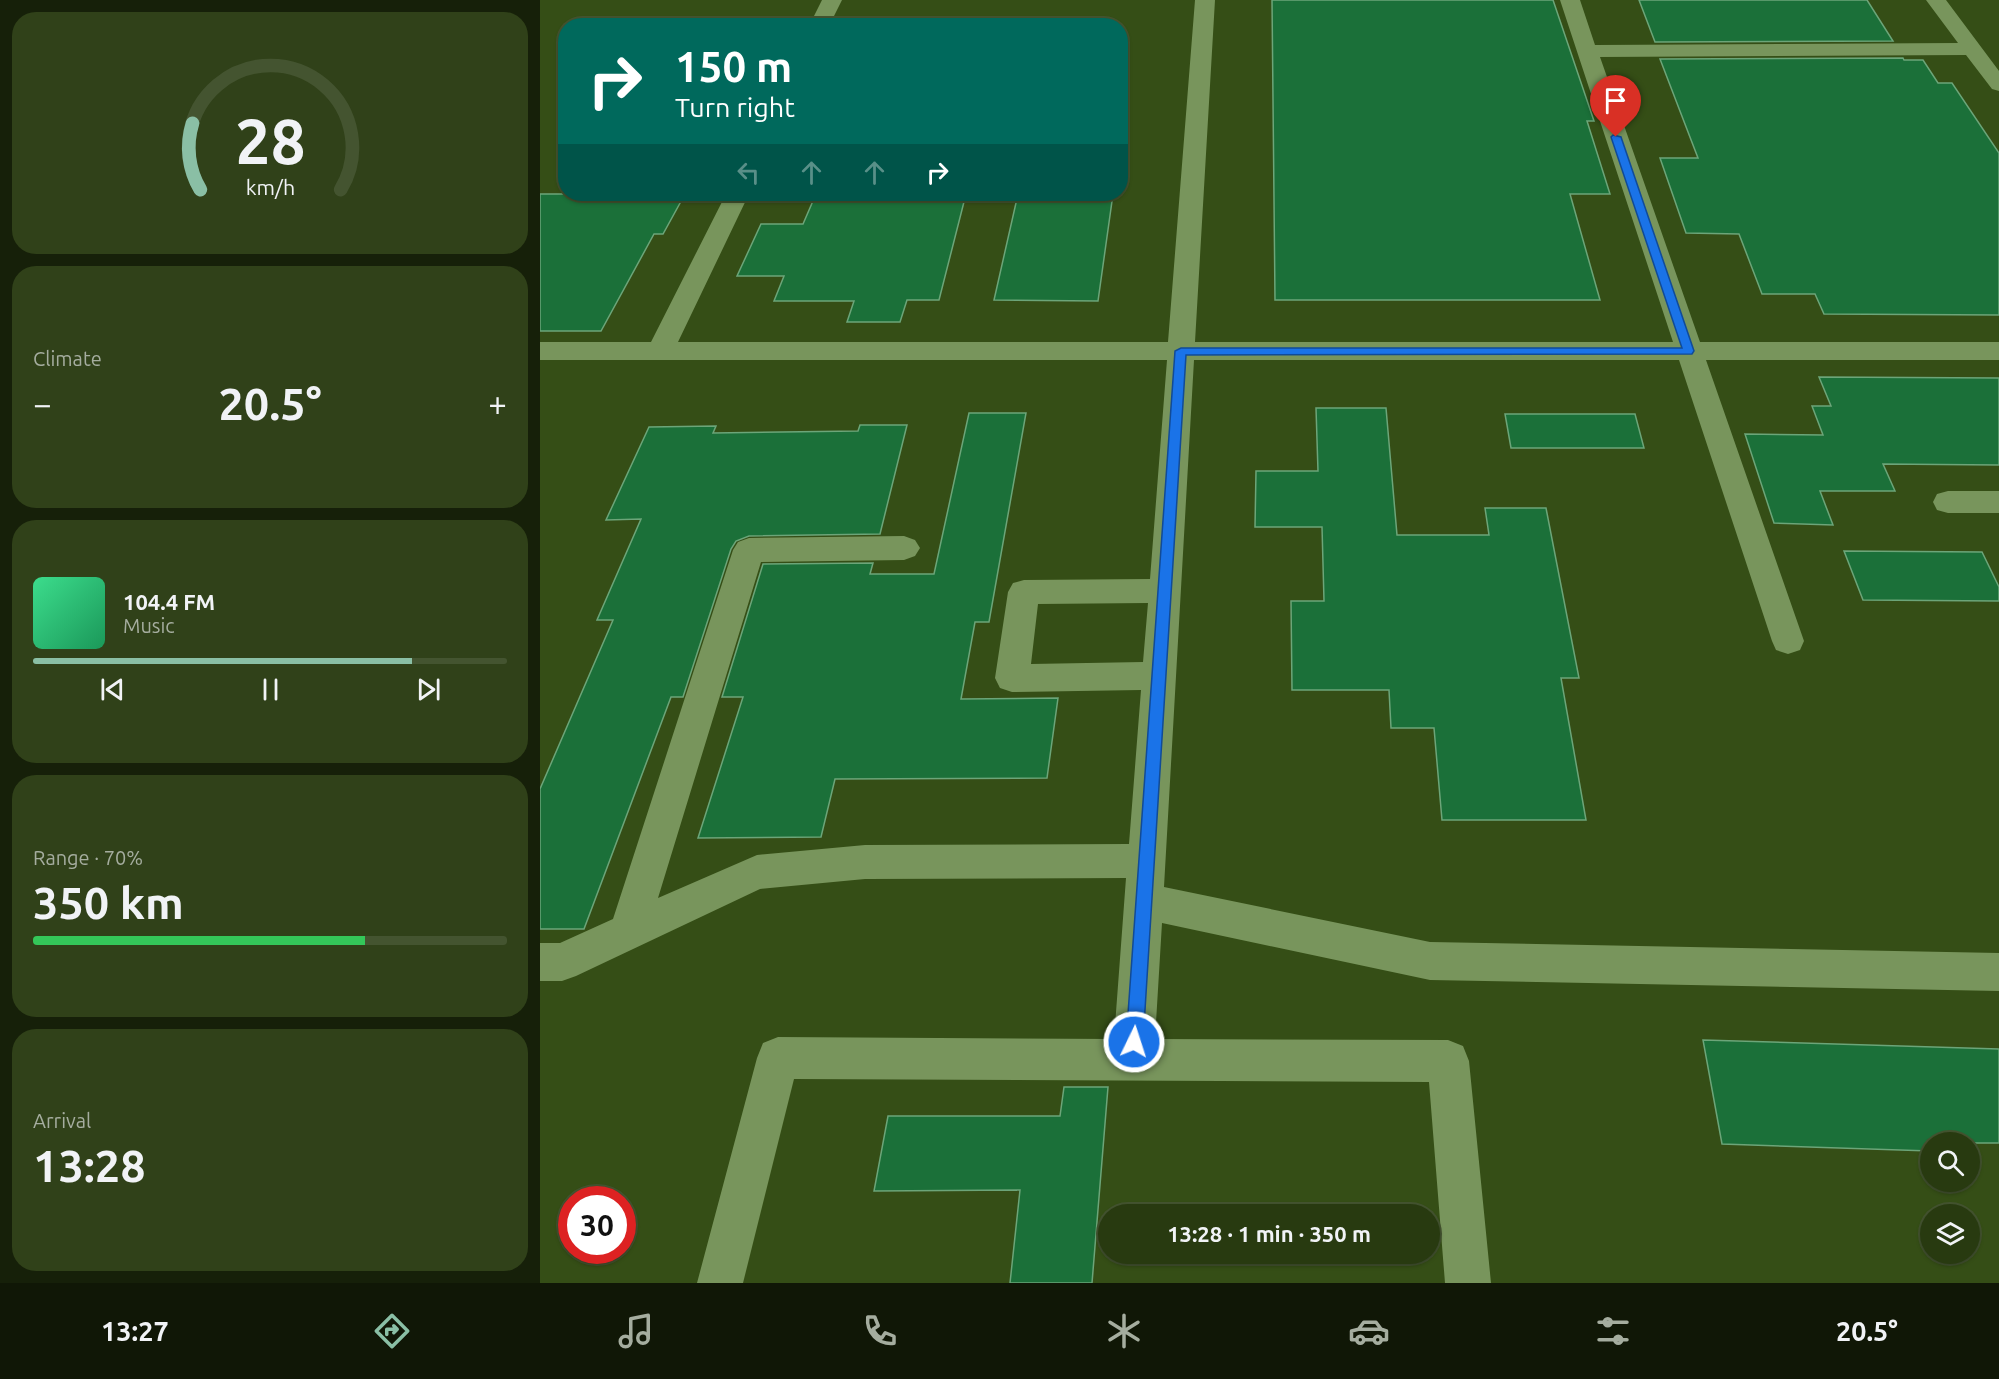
<!DOCTYPE html>
<html lang="en">
<head>
<meta charset="utf-8">
<style>
	:root { --surface:#283a10; --page:#304119; --text:#f1f3f6; --muted:#a5ad9f; --line:#445430; --accent:#8abfa5 }
	body { margin:0; font-family:Ubuntu,sans-serif; background:var(--page); color:var(--text); height:100vh; display:flex; flex-direction:column; font-size:22px; white-space:nowrap }
	* { box-sizing:border-box; margin:0 }
	p { font-size:20px; color:var(--muted) }
	.icon { flex:none; width:33px; height:33px; fill:none; stroke:currentColor; stroke-width:2; stroke-linecap:round; stroke-linejoin:round }
	.map { position:relative; flex:1; overflow:hidden }
	.side { display:flex; flex-direction:column; gap:12px; padding:12px; background:#162009; width:540px }
	.side>* { flex:none }
	.banner { position:absolute; left:18px; top:18px; width:570px; height:183px; border-radius:24px; box-shadow:0 2px 4px #0004,0 0 0 2px var(--line); background:#00695c; color:#fff; overflow:hidden }
	.tools { position:absolute; left:1380px; top:1132px; display:grid; gap:12px }
	.tools a { display:grid; place-items:center; width:60px; height:60px; border-radius:50%; background:var(--surface); box-shadow:0 2px 4px #0004,0 0 0 2px var(--line); font-size:30px }
	.speed { position:absolute; left:18px; top:1186px; display:flex; gap:12px; font-size:30px; font-weight:700; text-align:center }
	.speed>* { display:grid; place-content:center; width:78px; height:78px; border-radius:50%; background:var(--surface); box-shadow:0 2px 4px #0004,0 0 0 2px var(--line); line-height:1 }
	.speed .limit { border:9px solid #d22; background:#fff; color:#111 }
	.pin { position:absolute; display:grid; place-items:center; width:51px; height:51px; color:#fff; margin:-62px -26px; border-radius:50% 50% 50% 0; rotate:-45deg; box-shadow:0 0 6px #0007 }
	.pin .icon { rotate:45deg }
	.me { position:absolute; width:66px; margin:-33px; rotate:4deg; stroke-linejoin:round; filter:drop-shadow(0 0 4px #0008) }
	.turn { display:flex; align-items:center; gap:21px; height:126px; padding:0 18px; font-size:27px }
	.turn .icon { width:78px; height:78px; stroke-width:2.5 }
	.turn b { display:block; font-size:42px; line-height:51px }
	.lanes { display:flex; align-items:center; height:57px; padding:0 18px; background:#0003; justify-content:center; gap:30px; direction:ltr }
	.lanes .off { opacity:.35 }
	.big { font-size:45px; font-weight:700; line-height:1.1 }
	.side .widget { flex:1; display:flex; flex-direction:column; justify-content:center; gap:9px; min-width:0; padding:0 21px; border-radius:24px; background:var(--page) }
	.side .dial { align-items:center; gap:0 }
	.dial svg { height:156px; overflow:visible; fill:none; stroke:var(--line); stroke-width:7; stroke-linecap:round; text-anchor:middle }
	.dial text { fill:var(--text); stroke:none }
	.song { display:flex; align-items:center; gap:18px }
	.cover { width:72px; height:72px; border-radius:9px; background:linear-gradient(135deg,hsl(150 70% 55%),hsl(150 70% 35%)) }
	.played { height:6px; border-radius:3px; background:linear-gradient(90deg,var(--accent) 80%,var(--line) 80%) }
	.keys { display:flex; justify-content:space-around; direction:ltr }
	.heat { display:flex; justify-content:space-between; align-items:center; font-size:33px; direction:ltr }
	.charge { height:9px; border-radius:4px; background:linear-gradient(90deg,#34c759 70%,var(--line) 0) }
	.trip { position:absolute; left:558px; top:1204px; width:342px; height:60px; border-radius:30px; background:var(--surface); box-shadow:0 2px 4px #0004,0 0 0 2px var(--line); font-weight:700; line-height:60px; text-align:center }
	.tab-bar { display:flex; height:96px; justify-content:space-around; align-items:center; background:#101706; color:var(--muted) }
	.tab-bar .icon { width:42px; height:42px }
	.tab-bar .current { color:var(--accent) }
	.tab-bar b { font-size:27px; color:var(--text) }
	main { display:flex; flex:1; min-height:0 }
	.map>svg:first-child { display:block }
	.building { fill:#1b7039; stroke:#6ca579; stroke-width:1.5 }
	.lines { fill:none; stroke-linecap:round; stroke-linejoin:round }
	.minor { fill:#78955c; fill-rule:evenodd }
	.route { fill:#1a73e8; stroke:#114b97; stroke-width:1.5 }
</style>
</head>
<body>
<main>
<section class="side">
<div class="widget dial"><svg viewBox="0 0 100 80">
<path d="M14 69A42 42 0 1 1 86 69"/>
<path d="M14 69A42 42 0 0 1 10 35" stroke="#8abfa5"/>
<text x="50" y="56" font-size="32" font-weight="700">28</text>
<text x="50" y="72" font-size="11">km/h</text>
</svg></div>
<div class="widget"><p>Climate</p>
<div class="heat"><a>−</a><b class="big">20.5°</b><a>+</a></div>
</div>
<div class="widget">
<div class="song"><i class="cover"></i><div><b>104.4 FM</b><p>Music</p></div></div>
<div class="played"></div>
<div class="keys"><svg class="icon" aria-label="previous" viewBox="0 0 24 24"><path d="M18 5L8 12l10 7zM5 5v14"/></svg><svg class="icon" aria-label="pause" viewBox="0 0 24 24"><path d="M8 5v14M16 5v14"/></svg><svg class="icon" aria-label="next" viewBox="0 0 24 24"><path d="M6 5l10 7-10 7zM19 5v14"/></svg></div>
</div>
<div class="widget"><p>Range · 70%</p><b class="big">350 km</b><div class="charge"></div></div>
<div class="widget"><p>Arrival</p><b class="big">13:28</b></div>
</section>
<div class="map">
<svg width="1459" height="1283" viewBox="0 0 1459 1283">
	<rect width="100%" height="100%" fill="#354e16"/>
	<path class="building" d="M732,0H1013L1054,121H1047L1070,194H1030L1060,300H735Z
		M1099,0H1327L1353,41L1115,42Z
		M1363,58L1364,60H1383L1398,83H1412L1459,153V315L1284,314L1275,294H1222L1199,234L1146,233L1120,158H1158L1120,59Z
		M0,194H145L123,234H114L61,331H0Z
		M276,194H426L399,300H367L360,322H307L314,301H234L244,276H197L221,224H263Z
		M478,194H573L558,301L454,300Z
		M1279,377L1459,378V465L1343,464L1355,491H1280L1293,525L1234,523L1205,434L1283,435L1272,406H1291Z
		M776,408H846L857,535H949L945,508H1006L1039,678H1021L1046,820H902L894,728H851L849,690H752L751,601H784L782,527H715L716,471H778Z
		M429,413H486L449,622H435L421,699L518,698L507,778L295,779L281,837L158,838L203,697H182L223,564L333,563L330,574H394Z
		M965,414H1095L1104,448H971Z
		M320,425H367L340,534L209,536L196,541L191,549L143,697H131L44,929H0V789L73,620H57L101,519L66,520L109,427L176,426L173,433L318,431Z
		M1304,551L1442,552L1459,587V601L1323,600Z
		M1163,1040L1459,1049V1143H1390V1151L1182,1144Z
		M524,1087H568L552,1283H470L480,1190L334,1191L348,1116H520Z"/>
	<g class="lines">
		<path class="minor" d="M282,0H302L289,26H269Z
			M655,0H675L655,342H1133L1020,0H1040L1055,45L1418,43L1386,0H1406L1459,71V91L1452,89L1426,55L1060,57L1160,342H1459V360H1166L1264,641L1260,650L1248,654L1236,650L1232,641L1139,360H654L624,887L890,942L1459,953V991L890,980L622,923L615,1039L908,1040L923,1046L929,1061L951,1283H905L889,1082L254,1079L203,1283H157L217,1058L223,1043L238,1037L574,1039L586,878L325,879L220,889L36,976L22,981H0V943H20L73,919L193,550L198,542L209,538L364,536L375,540L380,548L375,556L364,560L221,562L118,898L217,855L325,845L589,844L601,690L472,692L460,688L455,678L468,592L473,583L484,580L610,579L627,360H0V342H111L186,194H209L138,342H628ZM608,603L603,662L491,664L498,604Z
			M1408,491H1459V513H1408L1397,510L1393,502L1397,494Z"/>
	</g>
	<path class="route" d="M1073,135L1081,137L1154,351L1152,354L646,355L603,1042L601,1048L594,1051L588,1048L586,1042L635,351L641,348H1142L1071,137Z"/>
</svg>
<div class="tools">
<a><svg class="icon" aria-label="search" viewBox="0 0 24 24"><circle cx="10" cy="10" r="6"/><path d="M15 15l6 6"/></svg></a>
<a><svg class="icon" aria-label="layers" viewBox="0 0 24 24"><path d="M12 4l9 5-9 5-9-5zM3 14l9 5 9-5"/></svg></a>
</div>
<div class="speed"><div class="limit">30</div></div>
<div class="pin" style="left:1076px;top:137px;background:#d93025"><svg class="icon" aria-label="arrive" viewBox="0 0 24 24"><path d="M6 21V4h12l-3 4 3 4H6"/></svg></div>
<svg class="me" style="left:594px;top:1042px" viewBox="-20 -20 40 40"><circle r="17" fill="#1a73e8" stroke="#fff" stroke-width="3"/><path d="M0-11L8 9 0 5-8 9z" fill="#fff"/></svg>
<div class="trip">13:28 · 1 min · 350 m</div>
<div class="banner">
<div class="turn"><svg class="icon" aria-label="right" viewBox="0 0 24 24"><path d="M7 20v-9h11M14 6l5 5-5 5"/></svg><div><b>150 m</b>Turn right</div></div>
<div class="lanes"><svg class="icon off" aria-label="left" viewBox="0 0 24 24"><path d="M17 20v-9H6M10 6l-5 5 5 5"/></svg><svg class="icon off" aria-label="ahead" viewBox="0 0 24 24"><path d="M12 20V5M6 11l6-6 6 6"/></svg><svg class="icon off" aria-label="ahead" viewBox="0 0 24 24"><path d="M12 20V5M6 11l6-6 6 6"/></svg><svg class="icon" aria-label="right" viewBox="0 0 24 24"><path d="M7 20v-9h11M14 6l5 5-5 5"/></svg></div>
</div>
</div>
</main>
<nav class="tab-bar">
<b>13:27</b>
<svg class="icon current" aria-label="directions" viewBox="0 0 24 24"><path d="M12 3l9 9-9 9-9-9zM9 14v-3h6M13 9l2 2-2 2"/></svg>
<svg class="icon" aria-label="music" viewBox="0 0 24 24"><path d="M9 18V5l10-2v13"/><circle cx="6" cy="18" r="3"/><circle cx="16" cy="16" r="3"/></svg>
<svg class="icon" aria-label="phone" viewBox="0 0 24 24"><path d="M5 4h4l2 5-3 2q2 4 5 5l2-3 5 2v4C11 20 4 13 5 4z"/></svg>
<svg class="icon" aria-label="climate" viewBox="0 0 24 24"><path d="M12 3v18M4 7l16 10M4 17L20 7"/></svg>
<svg class="icon" aria-label="car" viewBox="0 0 24 24"><path d="M5 17H2v-5l4-1 3-4h7l3 4 3 1v5h-3M9 17h6M6 11h13"/><circle cx="7" cy="17" r="2"/><circle cx="17" cy="17" r="2"/></svg>
<svg class="icon" aria-label="filters" viewBox="0 0 24 24"><path d="M4 7h16M4 17h16"/><circle cx="9" cy="7" r="2"/><circle cx="15" cy="17" r="2"/></svg>
<b>20.5°</b>
</nav>
</body>
</html>
